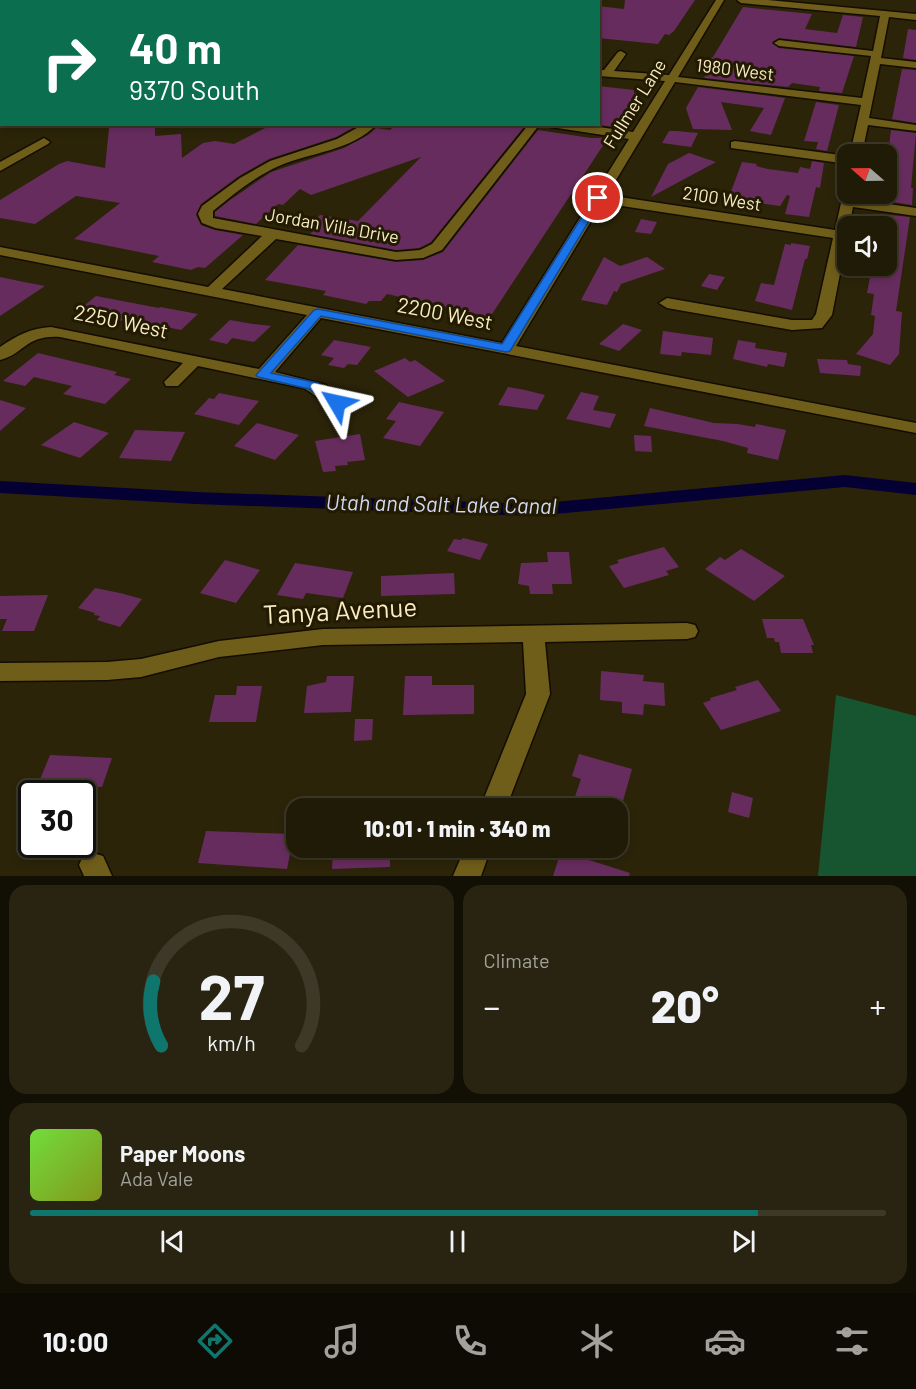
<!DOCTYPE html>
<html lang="en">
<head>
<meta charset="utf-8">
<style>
	:root { --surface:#201b07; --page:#282411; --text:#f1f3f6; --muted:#a2a19b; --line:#3d3928; --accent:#0f766e }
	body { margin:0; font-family:Barlow,sans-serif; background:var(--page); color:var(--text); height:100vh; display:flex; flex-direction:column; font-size:22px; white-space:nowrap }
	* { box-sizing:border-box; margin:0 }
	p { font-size:20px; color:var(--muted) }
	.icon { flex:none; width:33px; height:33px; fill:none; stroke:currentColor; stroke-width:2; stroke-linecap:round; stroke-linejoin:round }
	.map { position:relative; height:876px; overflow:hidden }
	.side { display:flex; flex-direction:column; gap:9px; padding:9px; background:#120f04; flex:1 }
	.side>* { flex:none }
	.guide { position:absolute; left:0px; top:0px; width:600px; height:126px; box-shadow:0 3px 9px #0003,0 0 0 2px var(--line); background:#0b6e4f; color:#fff; overflow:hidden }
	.needle { width:39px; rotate:290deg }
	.fabs { position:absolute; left:837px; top:144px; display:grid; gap:12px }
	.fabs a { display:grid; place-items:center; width:60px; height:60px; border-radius:12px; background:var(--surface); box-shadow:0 3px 9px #0003,0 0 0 2px var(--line); font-size:30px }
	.speed { position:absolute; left:18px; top:780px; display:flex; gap:12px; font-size:30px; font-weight:700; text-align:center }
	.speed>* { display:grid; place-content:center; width:78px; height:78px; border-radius:50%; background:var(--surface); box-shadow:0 3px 9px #0003,0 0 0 2px var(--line); line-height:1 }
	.speed .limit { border:3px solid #111; border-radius:9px; background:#fff; color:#111 }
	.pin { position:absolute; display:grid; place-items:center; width:51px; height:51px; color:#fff; margin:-26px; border:3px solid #fff; border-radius:50%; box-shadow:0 2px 6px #0007 }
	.me { position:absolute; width:66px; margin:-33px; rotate:306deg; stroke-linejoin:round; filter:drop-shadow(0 0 4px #0008) }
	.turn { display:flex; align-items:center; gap:21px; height:126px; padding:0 30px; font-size:27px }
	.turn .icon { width:78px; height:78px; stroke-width:2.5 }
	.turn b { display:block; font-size:42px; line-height:51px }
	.big { font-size:45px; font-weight:800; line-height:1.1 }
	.side .widget { flex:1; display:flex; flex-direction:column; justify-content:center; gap:9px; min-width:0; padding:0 21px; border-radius:18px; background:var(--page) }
	.side .dial { align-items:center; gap:0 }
	.dial svg { height:156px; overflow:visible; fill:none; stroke:var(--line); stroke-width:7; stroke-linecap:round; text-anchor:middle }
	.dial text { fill:var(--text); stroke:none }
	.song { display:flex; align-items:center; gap:18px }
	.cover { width:72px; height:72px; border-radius:9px; background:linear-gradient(135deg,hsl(100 70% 55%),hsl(70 70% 35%)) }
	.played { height:6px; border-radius:3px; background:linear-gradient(90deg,var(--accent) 85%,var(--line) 85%) }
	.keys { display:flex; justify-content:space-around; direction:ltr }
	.heat { display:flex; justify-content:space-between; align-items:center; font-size:33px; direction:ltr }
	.side .tiles { flex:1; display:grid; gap:9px; grid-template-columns:1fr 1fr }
	.widget:last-child { grid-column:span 2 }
	.trip { position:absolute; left:286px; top:798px; width:342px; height:60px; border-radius:18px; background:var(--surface); box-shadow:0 3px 9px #0003,0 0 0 2px var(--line); font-weight:800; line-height:60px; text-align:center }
	.menu { display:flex; height:96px; justify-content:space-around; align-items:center; background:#0d0b03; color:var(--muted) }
	.menu .icon { width:42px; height:42px }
	.menu .on { color:var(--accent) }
	.menu b { font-size:27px; color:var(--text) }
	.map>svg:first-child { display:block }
	.green { fill:#175531 }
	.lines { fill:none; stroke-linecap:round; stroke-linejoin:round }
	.canal { fill:#050034; fill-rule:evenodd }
	.building { fill:#672c5e }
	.minor-casing { stroke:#140d00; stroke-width:3 }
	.minor { fill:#6f5d1a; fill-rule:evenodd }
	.route { fill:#1a73e8; stroke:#114b97; stroke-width:1.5 }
	.labels { text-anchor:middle; stroke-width:6; stroke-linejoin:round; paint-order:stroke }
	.far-street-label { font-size:18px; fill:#f8ecc4; stroke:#221a01 }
	.street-label { font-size:21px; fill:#f8ecc4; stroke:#221a01 }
	.water-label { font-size:22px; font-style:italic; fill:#d0d8f4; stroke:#221a01 }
	.near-street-label { font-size:26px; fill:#f8ecc4; stroke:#221a01 }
</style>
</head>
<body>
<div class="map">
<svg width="916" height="876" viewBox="0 0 916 876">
	<rect width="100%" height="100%" fill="#2b2409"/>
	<path class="green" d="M836,695L916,716V876H818Z"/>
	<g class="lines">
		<path class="canal" d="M845,475L916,483V495L845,487L533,516L196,504L0,493V481L196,492L533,504Z"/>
	</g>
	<path class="building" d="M625,0H695L674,31L669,35L665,34L658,44L598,38V6L624,9Z
		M743,7L812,14L805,29L837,33L843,15L863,17L856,47L779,38L772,42L779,48L854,56L842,93L819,91L820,87L792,83L788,87L704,78L706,74L697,73L705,60L713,57Z
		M908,29L916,30V60L903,58Z
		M902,69L916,70V123L892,119Z
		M598,86L634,90V93L639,94L615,127L598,125Z
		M698,87L785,98L771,135L750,131L764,108L721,102L732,130L693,129L686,108Z
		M816,102L839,105L827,151L816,149L818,142L804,141Z
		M273,124L358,125L336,137L269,159L239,176L201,204L196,215L201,225L215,230L243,235L205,268L198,267L191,270L152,262L159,256L74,239L120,203L76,196L35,224L0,218V200L59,164L67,161L105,168L109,128L155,125V136L181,134L182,158L203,143L215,141L234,144Z
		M396,124H522L520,128H523L431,242L419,248L396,250L310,234L316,228L308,226L320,215L358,221L421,157L311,195L300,189L283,205L278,204L256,224L215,216V212L230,200L271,172L344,148L368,135L376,128L390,130Z
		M538,130L591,138H608L490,317L387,294L381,301H369L366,304L323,295L326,291L265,280L298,245L396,262L423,260L443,252Z
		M891,130L916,133L911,188H913L912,205L892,202L897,171L886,170Z
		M669,131H677L698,133L691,147L662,143Z
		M689,153L716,162L651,197L668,164Z
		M812,161L824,163L820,188L816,187L809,217L785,214L790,196L787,195L780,206L745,201L743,207L726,205L742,162L757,164L756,166L768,169L798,173L800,167L810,169Z
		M890,215L910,217L896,311L902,312L899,354L890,365L856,354L873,334L875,316L871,315L874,294L867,293L872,266H886V219L889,220Z
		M641,219L657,222L651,234L635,232Z
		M791,243L810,246L807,259H805L792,310L755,301L761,283L774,285L785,244L791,245Z
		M604,257L620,266L647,257L665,269L621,284L617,292L614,291L607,305L581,300Z
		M709,274L725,277L717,290L701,286Z
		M0,277L24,282L45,286L0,316Z
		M96,296L159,308L160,307L198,314L181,330L126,319L123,321L100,317L103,314L80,309Z
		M230,320L253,324L271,326L254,342L232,338L227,344L209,340Z
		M623,324L642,330L619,351L599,344Z
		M663,331L713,338L711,355L682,352L681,356L660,354Z
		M334,340L371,347L357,365L348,364L344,368L328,365L334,358L321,355Z
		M738,340L756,343L755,348L787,353L784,367L768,364L767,367L733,359Z
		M38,353L117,372L114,375L131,379L105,404L63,394L72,386L34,377L25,386L3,381Z
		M405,358L410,362L415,360L445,381L408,397L374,371Z
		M817,359L847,360L848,364L861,366L860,376L820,373Z
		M508,387L525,390L545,395L537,410L498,405Z
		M581,392L599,396L593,410L616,414L610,428L566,419Z
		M219,393L259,401L239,425L194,414L209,398L214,399Z
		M0,400L26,408L0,431Z
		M399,402L444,412L420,446L383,438L396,421L386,419Z
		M650,408L714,423L738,424L755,427L756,424L786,430L778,460L747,453L748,448L723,441L644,426Z
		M74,422L109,433L80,458L41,445Z
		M257,423L299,435L275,460L234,446Z
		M135,430L185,432L171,461L119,458Z
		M360,434L365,460L347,462L348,465L335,466L336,471L323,472L315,441Z
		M634,435L651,436L652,452L635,451Z
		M463,538L488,544L480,560L447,551L454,539L461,540Z
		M664,547L679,567L666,571L669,575L624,588L609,566L619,563L617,560Z
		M741,549L785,576L754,601L705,569L720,557L725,560Z
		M547,552H569L572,584H552L553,594H530L529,586L518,584L521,563L548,562Z
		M225,560L260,570L236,603L200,593Z
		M295,563L353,572L343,598L306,593L303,599L277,595Z
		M454,573L455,594L381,596V576Z
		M95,588L120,593L142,599L120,627L97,620L100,616L94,615L95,613L78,608Z
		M48,595L34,631H2L7,619H0V596Z
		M762,619H803L814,645H811L813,653H781L779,642H775L774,638H767Z
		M601,671L644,675L643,681L664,683L665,706L644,704L643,715L622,713V702L600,700Z
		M327,676H354L351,712L304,713L307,686L326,682Z
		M405,676H432V685H474V714L403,715Z
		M758,680L781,711L721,730L703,703L711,700L710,698L737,690L735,687Z
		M237,686H262L256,722H209L215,695H236Z
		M355,719H373L372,740L354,741Z
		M579,754L632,769L621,808H571L581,779L572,776Z
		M50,755L112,758L102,787L78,786L76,792L34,794Z
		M732,792L753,798L749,818L728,812Z
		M206,831L294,834L287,869L198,863Z
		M333,848H390V867L332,869Z
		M561,851L630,873L629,876H553Z"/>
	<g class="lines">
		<g class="minor-casing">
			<path id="minor" d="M91,0H102L90,2Z
				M362,0H371L361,2Z
				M716,0H724L678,77L862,98L871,56L779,46L774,43L779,40L873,51L880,16L741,3L737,0H768L916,14V20L889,17L881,58L916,62V68L880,64L869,118L916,125V131L868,125L862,154H850L861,105L675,82L607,195L835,230L843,194L848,191V194H855L854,199L916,208V216L853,207L832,315L822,328L792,330L667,308L659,303L667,298L792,320H812L816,314L833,238L602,203L516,346L916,423V433L321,318L275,372L326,385L346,403L343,407C328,410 316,394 303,388L198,366L178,386H166L164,382L183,363L60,337C25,335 25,354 0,360V347C16,336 31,328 51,327L259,369L307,315L0,255V247L208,287L262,236L215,228L202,223L198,214L202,206L240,178L270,161L337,139L364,124H377C352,151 311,152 279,166C254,177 234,194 213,211V218L396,252L420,250L432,244L529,124H540L442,250L423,258L396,260L276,239L222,289L502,343L629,139L551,127L546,124H579L633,132L665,81L598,76V70H604L618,52L621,51L626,54L614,71L669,75Z
				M0,41H2V47H0Z
				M44,138L50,142L48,144L0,171V162Z
				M735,141L848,156V164L731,148V142Z
				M687,623L695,625L698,631L695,637L687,639L545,642L550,694L506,808H480L526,694L523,642L323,645L219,657L141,677L107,680L0,681V663L107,662L141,659L219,641L323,629Z
				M465,848H491L481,876H453Z
				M93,853L103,856L112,876H84L79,865L83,856Z"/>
		</g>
		<use href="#minor" class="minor"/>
	</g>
	<path class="route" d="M595,196L603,198L510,351L506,352L321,316L271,373L318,383L341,400L343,403L341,406H332L309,389L258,377L256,375L314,310L318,309L502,344Z"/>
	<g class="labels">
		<g class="far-street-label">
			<text transform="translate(735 70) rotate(7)" y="6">1980 West</text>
			<text transform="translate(635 104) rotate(-58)" y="6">Fullmer Lane</text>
			<text transform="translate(722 199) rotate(9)" y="6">2100 West</text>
			<text transform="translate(332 226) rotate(10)" y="6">Jordan Villa Drive</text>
		</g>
		<g class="street-label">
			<text transform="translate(445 314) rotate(11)" y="7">2200 West</text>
			<text transform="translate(121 322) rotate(12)" y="7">2250 West</text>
		</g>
		<g class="water-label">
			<text transform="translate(441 504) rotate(1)" y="8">Utah and Salt Lake Canal</text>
		</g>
		<g class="near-street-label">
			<text transform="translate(340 611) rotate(-3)" y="9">Tanya Avenue</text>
		</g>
	</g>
</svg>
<div class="fabs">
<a><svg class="needle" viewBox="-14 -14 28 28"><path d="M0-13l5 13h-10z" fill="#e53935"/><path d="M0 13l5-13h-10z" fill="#a2a19b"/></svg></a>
<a><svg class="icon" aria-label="sound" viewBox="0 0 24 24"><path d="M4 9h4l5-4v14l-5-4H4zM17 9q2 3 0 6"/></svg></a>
</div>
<div class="speed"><div class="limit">30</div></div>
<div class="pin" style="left:598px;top:198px;background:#d93025"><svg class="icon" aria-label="arrive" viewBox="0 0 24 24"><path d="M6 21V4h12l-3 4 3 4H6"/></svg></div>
<svg class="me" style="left:337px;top:403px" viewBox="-20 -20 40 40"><path d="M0-17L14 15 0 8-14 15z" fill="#1a73e8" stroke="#fff" stroke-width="4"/></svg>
<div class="trip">10:01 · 1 min · 340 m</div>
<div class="guide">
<div class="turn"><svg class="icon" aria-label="right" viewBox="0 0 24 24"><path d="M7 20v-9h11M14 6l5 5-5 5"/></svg><div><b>40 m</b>9370 South</div></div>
</div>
</div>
<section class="side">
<div class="tiles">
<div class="widget dial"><svg viewBox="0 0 100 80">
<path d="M14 69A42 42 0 1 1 86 69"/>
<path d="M14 69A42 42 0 0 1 10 36" stroke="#0f766e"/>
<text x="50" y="56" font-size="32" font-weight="700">27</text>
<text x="50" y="72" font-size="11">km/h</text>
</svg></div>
<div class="widget"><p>Climate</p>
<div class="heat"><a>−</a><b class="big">20°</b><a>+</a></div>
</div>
<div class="widget">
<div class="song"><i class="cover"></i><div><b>Paper Moons</b><p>Ada Vale</p></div></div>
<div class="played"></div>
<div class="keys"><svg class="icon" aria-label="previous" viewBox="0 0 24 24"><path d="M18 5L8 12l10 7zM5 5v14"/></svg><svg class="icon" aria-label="pause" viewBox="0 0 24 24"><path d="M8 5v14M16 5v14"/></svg><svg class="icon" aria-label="next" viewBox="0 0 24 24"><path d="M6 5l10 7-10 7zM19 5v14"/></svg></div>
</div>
</div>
</section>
<nav class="menu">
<b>10:00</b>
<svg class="icon on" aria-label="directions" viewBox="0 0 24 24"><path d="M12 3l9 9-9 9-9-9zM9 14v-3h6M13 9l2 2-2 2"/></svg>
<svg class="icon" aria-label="music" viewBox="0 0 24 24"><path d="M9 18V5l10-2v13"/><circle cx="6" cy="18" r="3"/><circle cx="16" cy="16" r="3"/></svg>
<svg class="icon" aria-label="phone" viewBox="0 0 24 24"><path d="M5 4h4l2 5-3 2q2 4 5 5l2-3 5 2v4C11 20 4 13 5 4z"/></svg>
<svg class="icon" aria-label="climate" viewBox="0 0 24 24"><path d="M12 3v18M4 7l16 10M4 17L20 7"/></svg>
<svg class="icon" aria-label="car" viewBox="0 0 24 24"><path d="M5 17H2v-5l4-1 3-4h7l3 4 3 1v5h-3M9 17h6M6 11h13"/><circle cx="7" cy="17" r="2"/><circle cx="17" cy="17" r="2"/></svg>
<svg class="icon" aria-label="filters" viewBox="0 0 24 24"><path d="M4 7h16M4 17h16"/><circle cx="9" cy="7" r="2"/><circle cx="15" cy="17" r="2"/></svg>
</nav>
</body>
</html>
